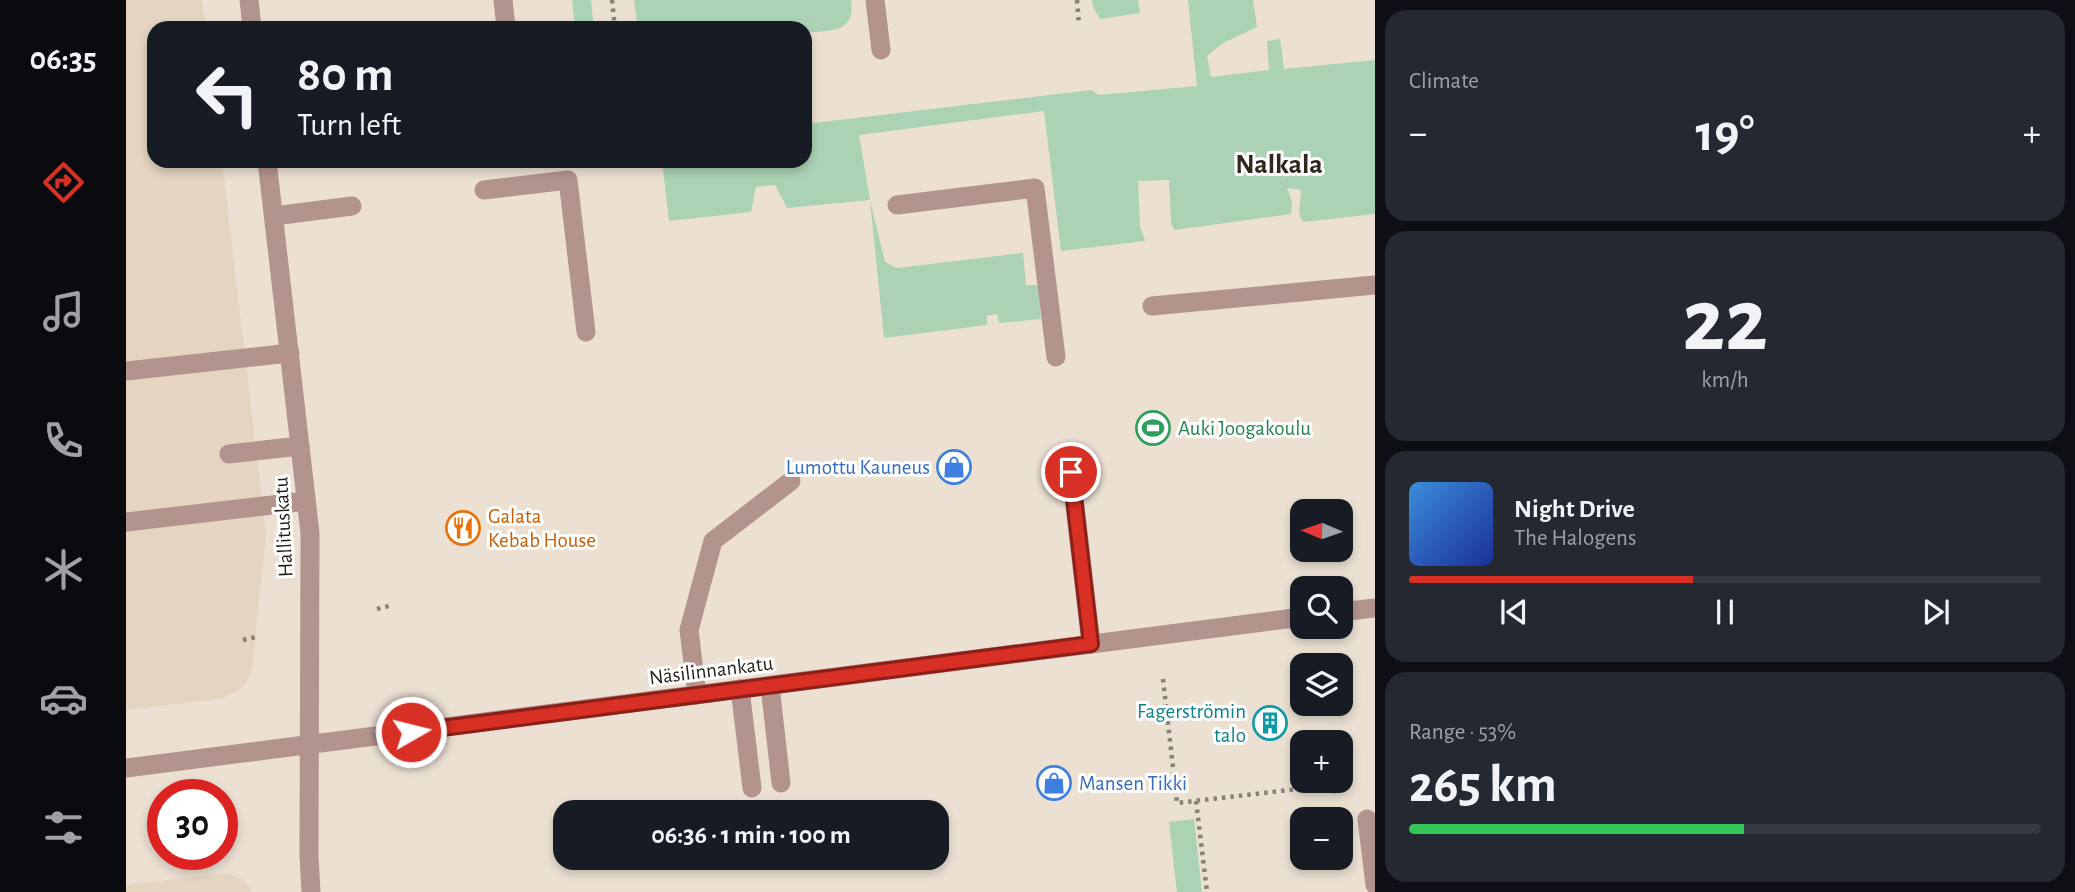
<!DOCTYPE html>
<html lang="en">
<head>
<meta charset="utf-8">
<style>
	:root { --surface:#171b24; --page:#242831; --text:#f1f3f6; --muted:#9ea1a6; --line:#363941; --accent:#d93025 }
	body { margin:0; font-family:"Alegreya Sans",sans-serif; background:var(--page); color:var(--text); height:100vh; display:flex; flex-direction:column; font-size:26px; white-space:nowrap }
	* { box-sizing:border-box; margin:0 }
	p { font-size:23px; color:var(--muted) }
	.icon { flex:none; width:38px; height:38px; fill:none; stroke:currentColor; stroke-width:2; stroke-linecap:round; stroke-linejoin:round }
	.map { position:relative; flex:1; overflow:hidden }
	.details { display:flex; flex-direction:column; gap:10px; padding:10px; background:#0d0f14; width:700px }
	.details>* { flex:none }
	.guide { position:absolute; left:21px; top:21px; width:665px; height:147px; border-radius:21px; box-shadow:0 4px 10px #0003; background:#171b24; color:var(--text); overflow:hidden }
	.needle { width:46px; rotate:272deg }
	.buttons { position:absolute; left:1164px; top:499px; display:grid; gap:14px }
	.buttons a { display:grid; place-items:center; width:63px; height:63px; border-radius:14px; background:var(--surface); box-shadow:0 4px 10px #0003; font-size:35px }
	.speed { position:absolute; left:21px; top:779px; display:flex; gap:14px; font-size:35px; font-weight:700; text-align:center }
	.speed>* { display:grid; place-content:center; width:91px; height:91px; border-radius:50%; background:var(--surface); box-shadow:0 4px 10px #0003; line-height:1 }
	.speed .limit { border:10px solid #d22; background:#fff; color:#111 }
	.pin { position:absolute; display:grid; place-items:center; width:60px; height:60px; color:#fff; margin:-30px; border:4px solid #fff; border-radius:50%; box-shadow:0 2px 7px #0007 }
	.me { position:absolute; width:77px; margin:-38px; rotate:82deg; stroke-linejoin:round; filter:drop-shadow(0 0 5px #0008) }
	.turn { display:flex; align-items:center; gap:24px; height:147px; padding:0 35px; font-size:32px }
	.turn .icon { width:91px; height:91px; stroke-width:2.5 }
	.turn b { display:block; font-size:49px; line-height:60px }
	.big { font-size:52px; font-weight:700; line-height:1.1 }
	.details .widget { flex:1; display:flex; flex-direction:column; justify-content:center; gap:10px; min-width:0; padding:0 24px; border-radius:21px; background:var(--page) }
	.details .dial { align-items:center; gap:0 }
	.dial b { font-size:91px; line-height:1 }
	.song { display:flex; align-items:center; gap:21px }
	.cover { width:84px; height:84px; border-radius:10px; background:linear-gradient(135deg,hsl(210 70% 55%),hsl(230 70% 35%)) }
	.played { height:7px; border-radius:4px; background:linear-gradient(90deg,var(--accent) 45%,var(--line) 45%) }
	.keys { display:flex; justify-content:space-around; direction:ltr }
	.heat { display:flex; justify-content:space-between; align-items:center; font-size:38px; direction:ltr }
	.charge { height:10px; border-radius:5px; background:linear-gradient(90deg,#34c759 53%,var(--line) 0) }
	.trip { position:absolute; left:427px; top:800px; width:396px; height:70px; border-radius:21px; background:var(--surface); box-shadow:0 4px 10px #0003; font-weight:700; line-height:70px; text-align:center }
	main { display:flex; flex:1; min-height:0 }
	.dock { display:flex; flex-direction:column; width:126px; justify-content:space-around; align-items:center; background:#090b0e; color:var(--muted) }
	.dock .icon { width:49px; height:49px }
	.dock .current { color:var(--accent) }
	.dock b { font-size:32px; color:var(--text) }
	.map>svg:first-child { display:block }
	.built { fill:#e4d4c0 }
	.green { fill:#abd2b4 }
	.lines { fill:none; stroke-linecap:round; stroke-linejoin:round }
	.path { stroke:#898178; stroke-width:4.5; stroke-dasharray:3.5 5; stroke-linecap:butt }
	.service { stroke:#b3938e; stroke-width:19 }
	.minor { stroke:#b3938e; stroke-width:19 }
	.route-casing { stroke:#8d1f18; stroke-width:18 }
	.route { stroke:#d93025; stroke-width:12 }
	.labels { text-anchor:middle; stroke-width:6; stroke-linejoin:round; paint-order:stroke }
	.leisure-label { font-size:21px; fill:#27864d; stroke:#fff; text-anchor:start }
	.shop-label { font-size:21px; fill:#366cbe; stroke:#fff; text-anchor:end }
	.food-label { font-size:21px; fill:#c56008; stroke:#fff; text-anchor:start }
	.street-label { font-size:21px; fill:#231f1a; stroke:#fff }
	.culture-label { font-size:21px; fill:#0d838f; stroke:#fff; text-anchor:end }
	.district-label { font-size:28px; font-weight:bold; fill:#30271d; stroke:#fff }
</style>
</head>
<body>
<main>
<nav class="dock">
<b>06:35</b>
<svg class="icon current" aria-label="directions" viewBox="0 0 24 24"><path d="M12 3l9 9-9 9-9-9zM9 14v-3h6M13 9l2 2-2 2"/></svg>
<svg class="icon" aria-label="music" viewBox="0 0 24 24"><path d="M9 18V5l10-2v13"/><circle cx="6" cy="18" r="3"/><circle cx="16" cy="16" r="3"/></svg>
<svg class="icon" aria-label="phone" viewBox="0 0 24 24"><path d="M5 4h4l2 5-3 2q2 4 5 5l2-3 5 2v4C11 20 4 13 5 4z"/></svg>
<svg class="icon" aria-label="climate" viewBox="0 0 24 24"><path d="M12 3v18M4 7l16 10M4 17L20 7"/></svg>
<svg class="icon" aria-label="car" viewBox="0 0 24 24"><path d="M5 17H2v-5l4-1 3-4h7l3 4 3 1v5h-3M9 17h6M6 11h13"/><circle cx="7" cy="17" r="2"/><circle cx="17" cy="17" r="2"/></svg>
<svg class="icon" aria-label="filters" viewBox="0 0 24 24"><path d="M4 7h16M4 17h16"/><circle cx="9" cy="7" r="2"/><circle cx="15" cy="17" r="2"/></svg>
</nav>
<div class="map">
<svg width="1249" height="892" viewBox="0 0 1249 892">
	<rect width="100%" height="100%" fill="#ebe0d2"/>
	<path class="built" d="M0,0H76L80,28H28V161H96L140,534L126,670L120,683L110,692L98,698L0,710Z
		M101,873L115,879L122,885L126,892H0V885Z"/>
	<path class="green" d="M446,0H465L468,28H449Z
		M508,0H725C730,34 704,30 679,33V28H512Z
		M966,0H1012L1014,13L974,19L967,7Z
		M1062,0H1127L1131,27L1097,43L1081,56L1085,77L1143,70L1141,41L1154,39L1158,69L1249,60V214L1177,222L1173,213L1175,190L1161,188L1166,202L1165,214L1049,230L1045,224L1043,180L1012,181L1014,226L1019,241L935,251L918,111L733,135L744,200L759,262L771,268L897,253L900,285H912L915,319L873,323L871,314L861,316V325L758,338L744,200L661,208L649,185L630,187L625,212L543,221L536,161H679V124L965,90L973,95L1071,86Z
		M1068,819L1076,892H1051L1043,822Z"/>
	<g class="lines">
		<path class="path" d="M486,0L489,28
			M951,0L953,25
			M251,609L263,606
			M117,640L130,637
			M1037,679L1051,803L1181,788L1213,792
			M1070,801L1081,892"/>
		<path class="service" d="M377,0L380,28
			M749,0L755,50
			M358,190L442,180L460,332
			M771,205L909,188L930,357
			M148,216L226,206
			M1026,306L1249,285
			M0,371L164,353
			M103,454L174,446
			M945,472L965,644
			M0,522L180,501
			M644,686L655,783
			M614,689L626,788
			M571,695L563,630L587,541L665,481
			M1241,819L1249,885"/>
		<path class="minor" d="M123,0L126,28
			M141,161L184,533L183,856L185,892
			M1214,612L1249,608
			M0,768L1176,617"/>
	</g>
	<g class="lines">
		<g class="route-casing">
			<path id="route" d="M285,732L965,644L945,472"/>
		</g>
		<use href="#route" class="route"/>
	</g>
	<defs>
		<g id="stadium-ring" transform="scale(1.75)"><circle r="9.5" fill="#fff" stroke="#2e9e5b" stroke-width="1.5"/><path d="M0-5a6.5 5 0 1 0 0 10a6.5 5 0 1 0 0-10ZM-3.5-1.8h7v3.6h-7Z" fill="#2e9e5b"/></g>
		<g id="shop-ring" transform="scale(1.75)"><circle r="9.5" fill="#fff" stroke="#3f7fe0" stroke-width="1.5"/><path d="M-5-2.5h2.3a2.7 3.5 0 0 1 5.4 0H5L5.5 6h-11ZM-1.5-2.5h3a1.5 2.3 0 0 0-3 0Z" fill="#3f7fe0"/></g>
		<g id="restaurant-ring" transform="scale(1.75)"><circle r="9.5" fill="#fff" stroke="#e8710a" stroke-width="1.5"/><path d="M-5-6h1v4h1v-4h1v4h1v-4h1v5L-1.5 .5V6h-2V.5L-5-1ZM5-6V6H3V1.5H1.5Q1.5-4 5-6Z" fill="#e8710a"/></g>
		<g id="building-ring" transform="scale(1.75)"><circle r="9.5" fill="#fff" stroke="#0f9aa8" stroke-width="1.5"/><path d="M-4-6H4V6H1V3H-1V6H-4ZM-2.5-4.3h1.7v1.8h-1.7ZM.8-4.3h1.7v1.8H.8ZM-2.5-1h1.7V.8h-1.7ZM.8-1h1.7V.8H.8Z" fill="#0f9aa8"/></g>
	</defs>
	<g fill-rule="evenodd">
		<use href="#stadium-ring" x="1027" y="428"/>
		<use href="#shop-ring" x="828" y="467"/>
		<use href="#restaurant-ring" x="337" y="528"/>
		<use href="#building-ring" x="1144" y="723"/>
		<use href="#shop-ring" x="928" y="783"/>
	</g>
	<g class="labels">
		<g class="leisure-label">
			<text x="1052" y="435">Auki Joogakoulu</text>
		</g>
		<g class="shop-label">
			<text x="804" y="474">Lumottu Kauneus</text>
			<text x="953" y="790" text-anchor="start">Mansen Tikki</text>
		</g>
		<g class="food-label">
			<text x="362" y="523">Galata<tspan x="362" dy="24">Kebab House</tspan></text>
		</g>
		<g class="street-label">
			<text transform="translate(157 527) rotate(-93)" y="7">Hallituskatu</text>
			<text transform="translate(585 670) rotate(-7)" y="7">Näsilinnankatu</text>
		</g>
		<g class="culture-label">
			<text x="1120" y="718">Fagerströmin<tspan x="1120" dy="24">talo</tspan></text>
		</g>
		<g class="district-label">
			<text x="1153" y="173">Nalkala</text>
		</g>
	</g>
</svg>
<div class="buttons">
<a><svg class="needle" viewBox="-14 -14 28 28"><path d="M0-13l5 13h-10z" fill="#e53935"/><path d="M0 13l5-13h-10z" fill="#9ea1a6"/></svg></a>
<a><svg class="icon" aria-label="search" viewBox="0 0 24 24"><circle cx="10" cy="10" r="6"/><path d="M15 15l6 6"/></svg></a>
<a><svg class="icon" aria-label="layers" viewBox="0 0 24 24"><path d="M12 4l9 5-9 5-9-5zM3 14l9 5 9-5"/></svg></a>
<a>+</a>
<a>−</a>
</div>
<div class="speed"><div class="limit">30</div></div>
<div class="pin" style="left:945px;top:472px;background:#d93025"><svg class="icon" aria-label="arrive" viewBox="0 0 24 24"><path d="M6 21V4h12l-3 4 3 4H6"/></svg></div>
<svg class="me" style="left:285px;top:732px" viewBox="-20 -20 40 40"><circle r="17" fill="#d93025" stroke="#fff" stroke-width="3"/><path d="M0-11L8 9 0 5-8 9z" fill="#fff"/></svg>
<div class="trip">06:36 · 1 min · 100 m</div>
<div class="guide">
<div class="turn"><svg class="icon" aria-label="left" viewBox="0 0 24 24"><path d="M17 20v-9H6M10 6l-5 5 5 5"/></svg><div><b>80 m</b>Turn left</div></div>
</div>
</div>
<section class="details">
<div class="widget"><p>Climate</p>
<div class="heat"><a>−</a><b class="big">19°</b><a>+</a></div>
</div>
<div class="widget dial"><b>22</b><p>km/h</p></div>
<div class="widget">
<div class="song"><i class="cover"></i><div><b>Night Drive</b><p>The Halogens</p></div></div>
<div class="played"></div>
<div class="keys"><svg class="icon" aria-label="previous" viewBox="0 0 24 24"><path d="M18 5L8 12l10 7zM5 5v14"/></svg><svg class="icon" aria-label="pause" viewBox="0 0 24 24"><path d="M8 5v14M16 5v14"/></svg><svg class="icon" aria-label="next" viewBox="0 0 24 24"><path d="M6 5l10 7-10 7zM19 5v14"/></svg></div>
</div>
<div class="widget"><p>Range · 53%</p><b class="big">265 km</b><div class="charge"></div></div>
</section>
</main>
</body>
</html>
